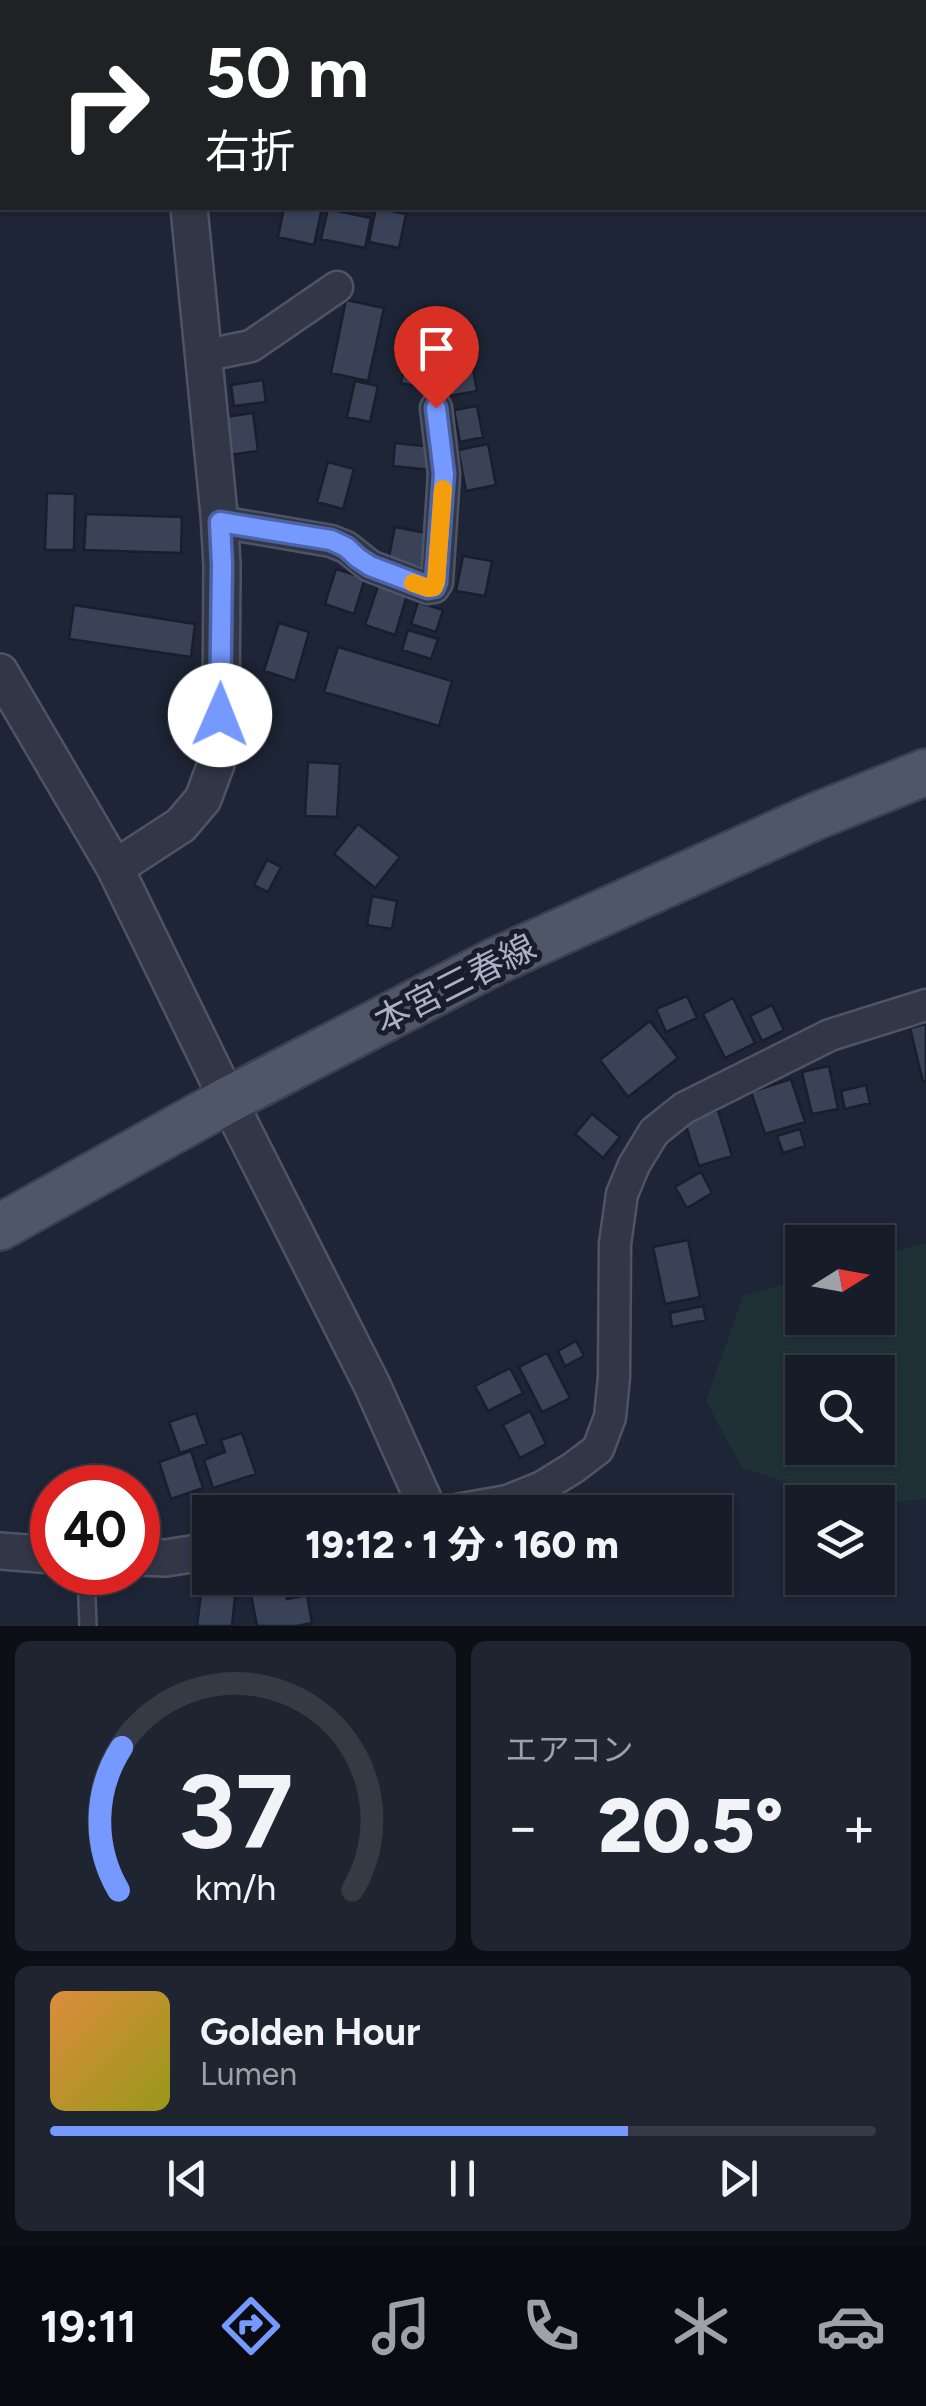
<!DOCTYPE html>
<html lang="ja">
<head>
<meta charset="utf-8">
<style>
	:root { --surface:#161c28; --page:#1f2530; --text:#f1f3f6; --muted:#9ea1a8; --line:#353a45; --accent:#7599fe }
	body { margin:0; font-family:Figtree,"Noto Sans JP",sans-serif; background:var(--page); color:var(--text); height:100vh; display:flex; flex-direction:column; font-size:38px; white-space:nowrap }
	* { box-sizing:border-box; margin:0 }
	p { font-size:32px; color:var(--muted) }
	.icon { flex:none; width:55px; height:55px; fill:none; stroke:currentColor; stroke-width:2; stroke-linecap:round; stroke-linejoin:round }
	.map { position:relative; height:1626px; overflow:hidden }
	.details { display:flex; flex-direction:column; gap:15px; padding:15px; background:#0c0f16; flex:1 }
	.details>* { flex:none }
	.banner { position:absolute; left:0px; top:0px; width:928px; height:210px; box-shadow:0 2px 8px #0004,0 0 0 2px var(--line); background:#202124; color:#fff; overflow:hidden }
	.needle { width:65px; rotate:79deg }
	.fabs { position:absolute; left:785px; top:1225px; display:grid; gap:20px }
	.fabs a { display:grid; place-items:center; width:110px; height:110px; border-radius:0px; background:var(--surface); box-shadow:0 2px 8px #0004,0 0 0 2px var(--line); font-size:50px }
	.speed { position:absolute; left:30px; top:1465px; display:flex; gap:20px; font-size:50px; font-weight:700; text-align:center }
	.speed>* { display:grid; place-content:center; width:130px; height:130px; border-radius:50%; background:var(--surface); box-shadow:0 2px 8px #0004,0 0 0 2px var(--line); line-height:1 }
	.speed .limit { border:15px solid #d22; background:#fff; color:#111 }
	.pin { position:absolute; display:grid; place-items:center; width:85px; height:85px; color:#fff; margin:-102px -42px; border-radius:50% 50% 50% 0; rotate:-45deg; box-shadow:0 0 10px #0007 }
	.pin .icon { rotate:45deg }
	.me { position:absolute; width:110px; margin:-55px; rotate:1deg; stroke-linejoin:round; filter:drop-shadow(0 0 8px #0008) }
	.turn { display:flex; align-items:center; gap:35px; height:210px; padding:0 40px; font-size:45px }
	.turn .icon { width:130px; height:130px; stroke-width:2.5 }
	.turn b { display:block; font-size:70px; line-height:85px }
	.big { font-size:75px; font-weight:800; line-height:1.1 }
	.details .widget { flex:1; display:flex; flex-direction:column; justify-content:center; gap:15px; min-width:0; padding:0 35px; border-radius:15px; background:var(--page) }
	.details .dial { align-items:center; gap:0 }
	.dial svg { height:260px; overflow:visible; fill:none; stroke:var(--line); stroke-width:7; stroke-linecap:round; text-anchor:middle }
	.dial text { fill:var(--text); stroke:none }
	.song { display:flex; align-items:center; gap:30px }
	.cover { width:120px; height:120px; border-radius:15px; background:linear-gradient(135deg,hsl(30 70% 55%),hsl(60 70% 35%)) }
	.played { height:10px; border-radius:5px; background:linear-gradient(90deg,var(--accent) 70%,var(--line) 70%) }
	.keys { display:flex; justify-content:space-around; direction:ltr }
	.heat { display:flex; justify-content:space-between; align-items:center; font-size:55px; direction:ltr }
	.details .tiles { flex:1; display:grid; gap:15px; grid-template-columns:1fr 1fr }
	.widget:last-child { grid-column:span 2 }
	.trip { position:absolute; left:192px; top:1495px; width:540px; height:100px; border-radius:0px; background:var(--surface); box-shadow:0 2px 8px #0004,0 0 0 2px var(--line); font-weight:800; line-height:100px; text-align:center }
	.menu { display:flex; height:160px; justify-content:space-around; align-items:center; background:#090b10; color:var(--muted) }
	.menu .icon { width:70px; height:70px }
	.menu .active { color:var(--accent) }
	.menu b { font-size:45px; color:var(--text) }
	.map>svg:first-child { display:block }
	.green { fill:#1f3137; fill-rule:evenodd }
	.building { fill:#394257; stroke:#191e2d; stroke-width:2.5 }
	.lines { fill:none; stroke-linecap:round; stroke-linejoin:round }
	.service-casing { stroke:#4e5465; stroke-width:20 }
	.minor-casing { stroke:#4e5465; stroke-width:35 }
	.tertiary-casing { stroke:#4e5465; stroke-width:40 }
	.primary-casing { stroke:#3a4050; stroke-width:50 }
	.path { stroke:#3a4d52; stroke-width:5; stroke-dasharray:8 8; stroke-linecap:butt }
	.service { stroke:#313747; stroke-width:15 }
	.minor { stroke:#313747; stroke-width:30 }
	.tertiary { stroke:#313747; stroke-width:35 }
	.primary { stroke:#4e5667; stroke-width:45 }
	.route-casing { stroke:#4c63a5; stroke-width:25 }
	.route { stroke:#7599fe; stroke-width:18 }
	.slow { stroke:#f59e0b; stroke-width:18 }
	.labels { text-anchor:middle; stroke-width:10; stroke-linejoin:round; paint-order:stroke }
	.street-label { font-size:35px; fill:#aab1c4; stroke:#171d2b }
</style>
</head>
<body>
<div class="map">
<svg width="926" height="1626" viewBox="0 0 926 1626">
	<rect width="100%" height="100%" fill="#1d2536"/>
	<path class="green" d="M926,1243V1499L878,1503L846,1502L742,1468L706,1401L743,1296L802,1279V1318H878V1257ZM802,1372H878V1448H802Z"/>
	<path class="building" d="M284,208H322L314,245L278,237Z
		M376,208L406,214L399,248L369,242Z
		M328,209L371,218L365,248L321,239Z
		M346,300L384,308L368,381L331,373Z
		M409,348L434,353L426,388L401,383Z
		M470,352L477,391L449,396L442,357Z
		M263,380L266,402L234,406L231,385Z
		M355,381L378,386L370,422L347,417Z
		M477,406L483,437L460,442L454,410Z
		M253,413L258,451L229,455L224,417Z
		M395,443L433,447L431,470L393,466Z
		M488,444L496,485L466,491L458,450Z
		M328,462L354,469L343,509L317,502Z
		M47,493L75,494L74,550H45Z
		M86,514L182,517L181,553L84,550Z
		M395,527L432,534L425,568L388,561Z
		M463,556L492,561L485,596L456,591Z
		M336,569L365,578L354,614L325,604Z
		M378,586L407,595L395,635L365,625Z
		M418,602L443,610L436,632L411,624Z
		M74,605L195,624L191,657L69,639Z
		M279,623L309,632L295,681L264,671Z
		M408,630L438,639L431,659L402,650Z
		M338,647L452,681L439,726L324,692Z
		M308,762L340,764L337,817L305,816Z
		M358,824L400,857L375,888L334,854Z
		M267,860L281,867L268,892L254,885Z
		M372,896L397,901L392,929L367,925Z
		M687,996L697,1018L666,1032L656,1009Z
		M733,998L755,1043L725,1058L703,1014Z
		M772,1005L784,1030L762,1041L750,1016Z
		M650,1021L678,1058L628,1097L600,1060Z
		M926,1024V1081L923,1082L910,1028Z
		M829,1066L838,1109L812,1114L802,1072Z
		M791,1079L805,1122L765,1134L751,1092Z
		M866,1085L870,1103L845,1109L841,1091Z
		M718,1110L732,1156L699,1166L684,1120Z
		M592,1114L620,1137L603,1158L575,1134Z
		M800,1129L805,1146L783,1153L777,1136Z
		M701,1172L712,1193L687,1208L675,1187Z
		M688,1240L700,1297L665,1304L653,1247Z
		M703,1306L706,1320L672,1327L670,1313Z
		M576,1341L584,1356L565,1366L558,1351Z
		M547,1353L570,1398L542,1412L519,1367Z
		M510,1368L523,1393L488,1411L475,1386Z
		M530,1411L546,1444L520,1458L503,1425Z
		M196,1413L207,1444L180,1453L169,1422Z
		M242,1433L256,1474L213,1488L204,1460L225,1452L221,1440Z
		M191,1451L203,1488L171,1499L159,1462Z
		M248,1578H283L287,1599L307,1595L312,1623L297,1626H257Z
		M396,1578H419L420,1588L397,1589Z
		M201,1593L235,1596L232,1626H197Z"/>
	<g class="lines">
		<g class="service-casing">
			<path id="service" d="M86,1572L88,1626"/>
		</g>
		<g class="minor-casing">
			<path id="minor" d="M925,57H926
				M202,356L251,346L337,287
				M220,522L331,541L346,547L370,566L428,588L434,587L437,582L444,474L436,408
				M445,1512L507,1501L542,1487L573,1468L598,1449L610,1417L614,1377L615,1244L622,1194L634,1165L654,1132L684,1108L830,1035L926,1005"/>
		</g>
		<g class="tertiary-casing">
			<path id="tertiary" d="M158,0V2
				M189,208L219,514L222,565L221,715L216,764L203,799L181,825L115,868L228,1100L372,1385L429,1512
				M0,672L115,868
				M0,1551L52,1555
				M138,1557L166,1558L210,1551"/>
		</g>
		<g class="primary-casing">
			<path id="primary" d="M0,1227L228,1100L496,961L814,817L926,772"/>
		</g>
		<path class="path" d="M434,0L439,2
			M356,2L364,0"/>
		<use href="#service" class="service"/>
		<use href="#minor" class="minor"/>
		<use href="#tertiary" class="tertiary"/>
		<use href="#primary" class="primary"/>
	</g>
	<g class="lines">
		<g class="route-casing">
			<path id="route" d="M220,715L222,565L220,522L331,540L346,547L358,558L370,566L428,588L434,587L436,582L444,474L436,408"/>
		</g>
		<use href="#route" class="route"/>
		<path class="slow" d="M413,583L428,588L434,587L436,582L443,489"/>
	</g>
	<g class="labels">
		<g class="street-label">
			<text transform="translate(455 984) rotate(-27)" y="12">本宮三春線</text>
		</g>
	</g>
</svg>
<div class="fabs">
<a><svg class="needle" viewBox="-14 -14 28 28"><path d="M0-13l5 13h-10z" fill="#e53935"/><path d="M0 13l5-13h-10z" fill="#9ea1a8"/></svg></a>
<a><svg class="icon" aria-label="search" viewBox="0 0 24 24"><circle cx="10" cy="10" r="6"/><path d="M15 15l6 6"/></svg></a>
<a><svg class="icon" aria-label="layers" viewBox="0 0 24 24"><path d="M12 4l9 5-9 5-9-5zM3 14l9 5 9-5"/></svg></a>
</div>
<div class="speed"><div class="limit">40</div></div>
<div class="pin" style="left:436px;top:408px;background:#d93025"><svg class="icon" aria-label="arrive" viewBox="0 0 24 24"><path d="M6 21V4h12l-3 4 3 4H6"/></svg></div>
<svg class="me" style="left:220px;top:715px" viewBox="-20 -20 40 40"><circle r="19" fill="#fff"/><path d="M0-13L10 11 0 6-10 11z" fill="#7599fe"/></svg>
<div class="trip">19:12 · 1 分 · 160 m</div>
<div class="banner">
<div class="turn"><svg class="icon" aria-label="right" viewBox="0 0 24 24"><path d="M7 20v-9h11M14 6l5 5-5 5"/></svg><div><b>50 m</b>右折</div></div>
</div>
</div>
<section class="details">
<div class="tiles">
<div class="widget dial"><svg viewBox="0 0 100 80">
<path d="M14 69A42 42 0 1 1 86 69"/>
<path d="M14 69A42 42 0 0 1 15 25" stroke="#7599fe"/>
<text x="50" y="56" font-size="32" font-weight="700">37</text>
<text x="50" y="72" font-size="11">km/h</text>
</svg></div>
<div class="widget"><p>エアコン</p>
<div class="heat"><a>−</a><b class="big">20.5°</b><a>+</a></div>
</div>
<div class="widget">
<div class="song"><i class="cover"></i><div><b>Golden Hour</b><p>Lumen</p></div></div>
<div class="played"></div>
<div class="keys"><svg class="icon" aria-label="previous" viewBox="0 0 24 24"><path d="M18 5L8 12l10 7zM5 5v14"/></svg><svg class="icon" aria-label="pause" viewBox="0 0 24 24"><path d="M8 5v14M16 5v14"/></svg><svg class="icon" aria-label="next" viewBox="0 0 24 24"><path d="M6 5l10 7-10 7zM19 5v14"/></svg></div>
</div>
</div>
</section>
<nav class="menu">
<b>19:11</b>
<svg class="icon active" aria-label="directions" viewBox="0 0 24 24"><path d="M12 3l9 9-9 9-9-9zM9 14v-3h6M13 9l2 2-2 2"/></svg>
<svg class="icon" aria-label="music" viewBox="0 0 24 24"><path d="M9 18V5l10-2v13"/><circle cx="6" cy="18" r="3"/><circle cx="16" cy="16" r="3"/></svg>
<svg class="icon" aria-label="phone" viewBox="0 0 24 24"><path d="M5 4h4l2 5-3 2q2 4 5 5l2-3 5 2v4C11 20 4 13 5 4z"/></svg>
<svg class="icon" aria-label="climate" viewBox="0 0 24 24"><path d="M12 3v18M4 7l16 10M4 17L20 7"/></svg>
<svg class="icon" aria-label="car" viewBox="0 0 24 24"><path d="M5 17H2v-5l4-1 3-4h7l3 4 3 1v5h-3M9 17h6M6 11h13"/><circle cx="7" cy="17" r="2"/><circle cx="17" cy="17" r="2"/></svg>
</nav>
</body>
</html>
